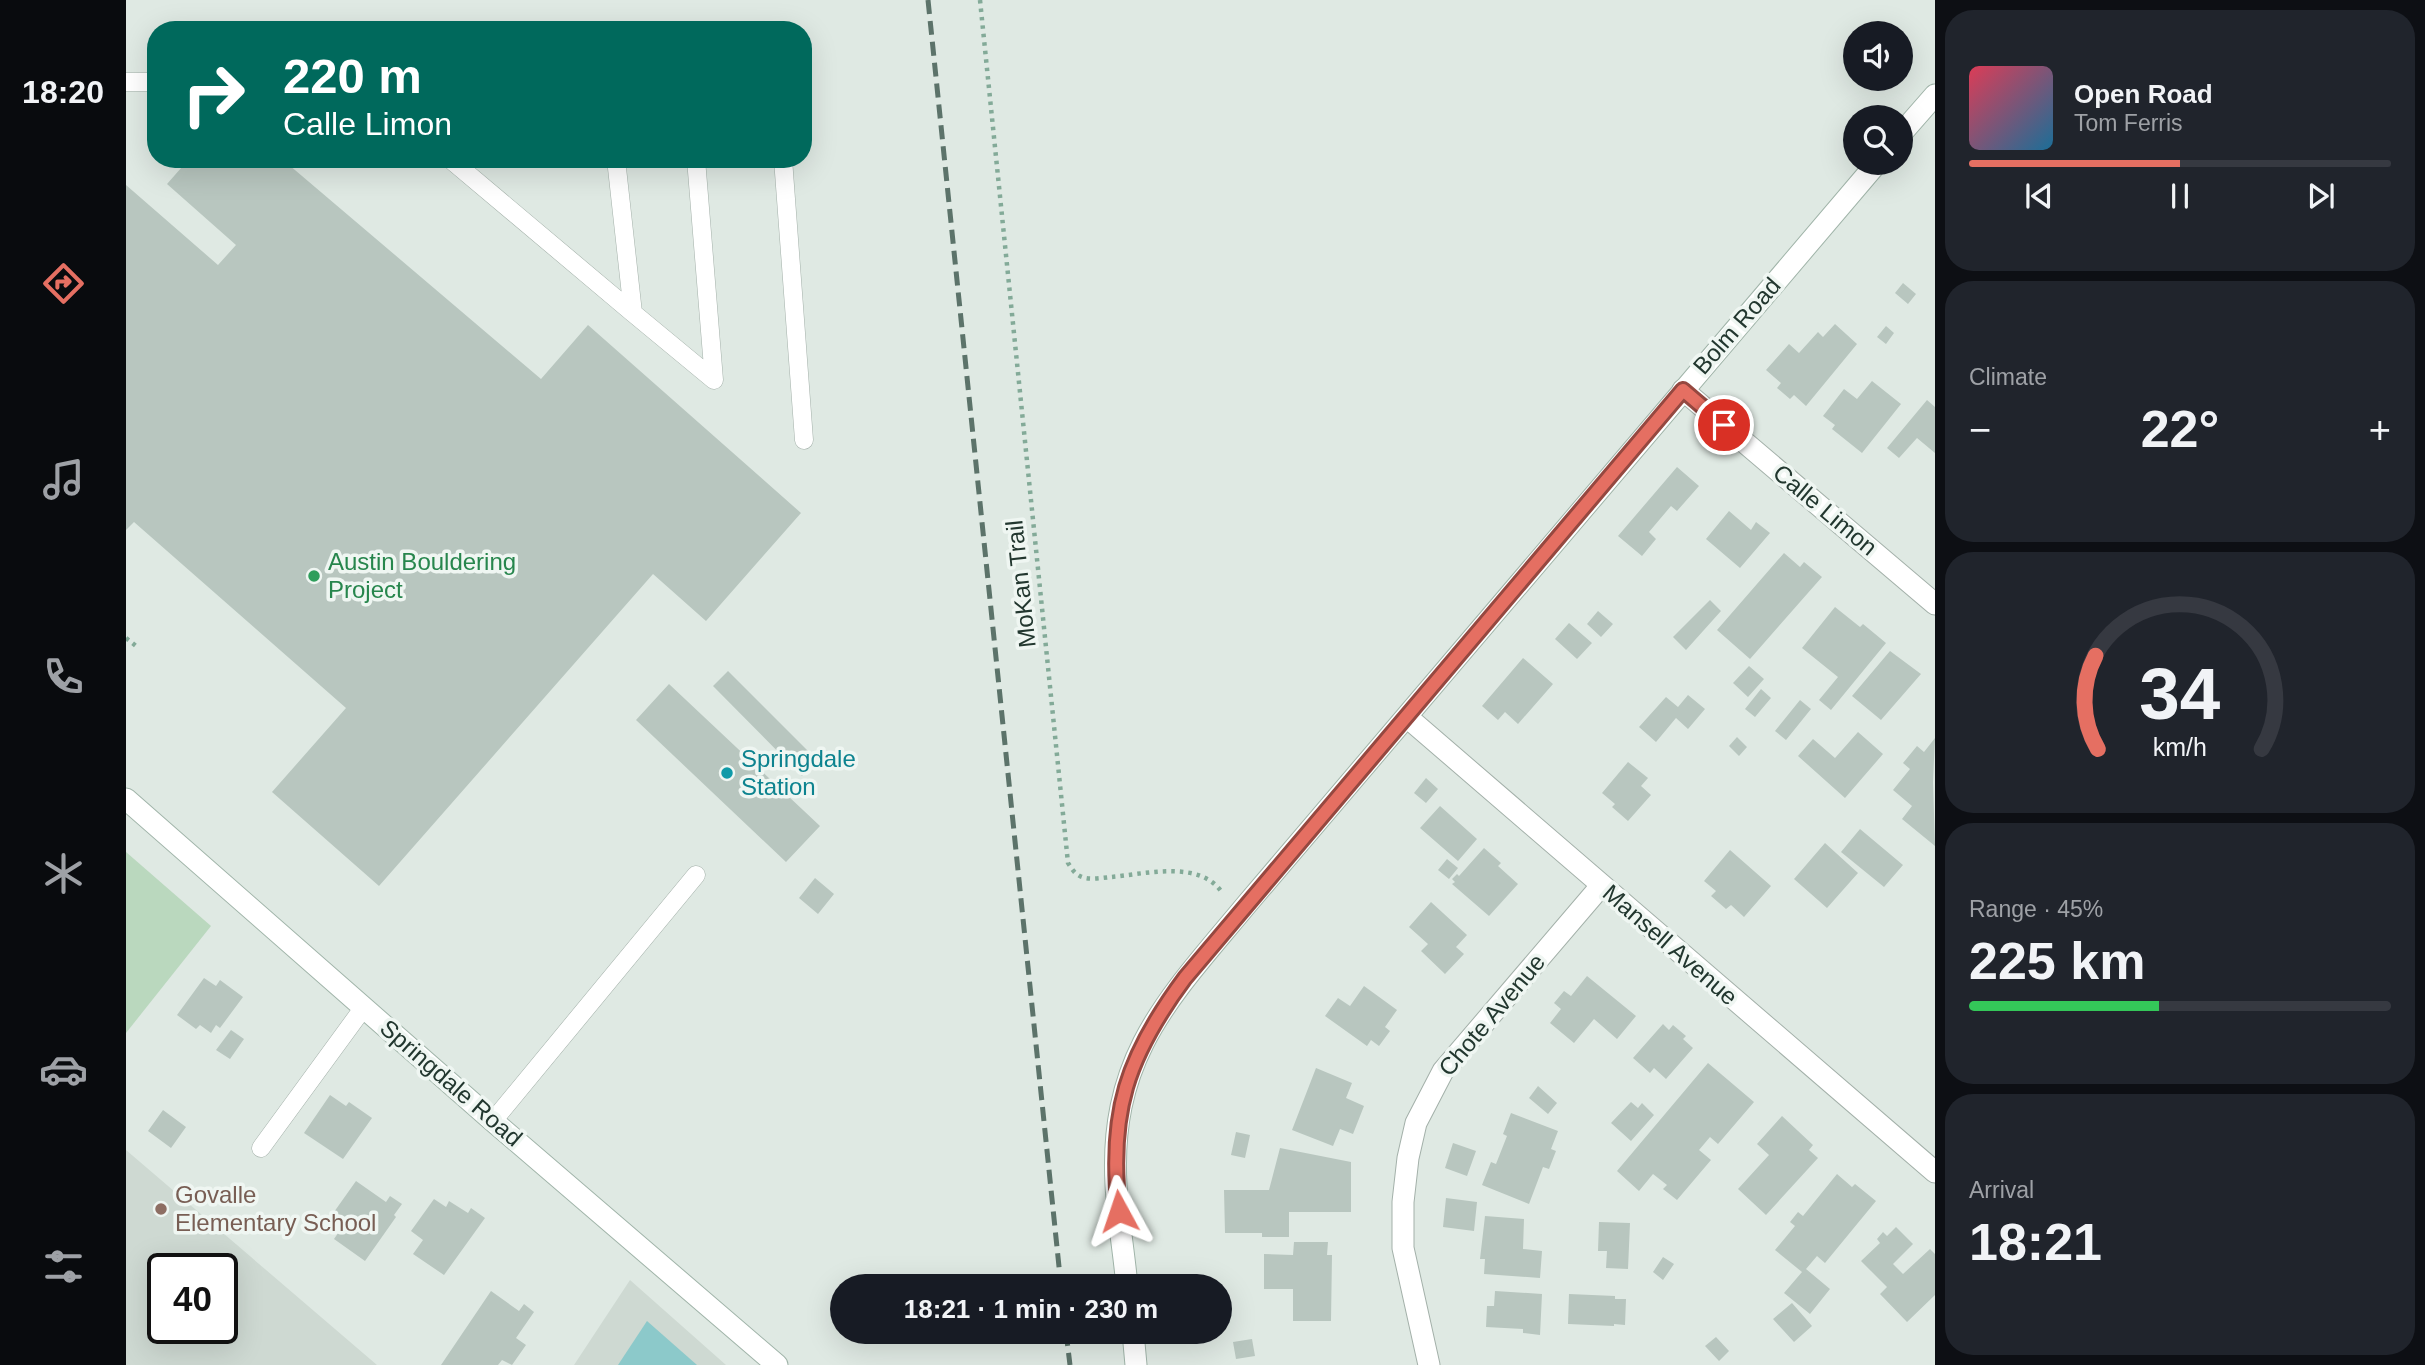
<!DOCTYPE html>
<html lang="en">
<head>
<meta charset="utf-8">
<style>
	:root { --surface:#171b24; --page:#20242c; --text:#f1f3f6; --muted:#9ea1a6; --line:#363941; --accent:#e56f62 }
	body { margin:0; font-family:Arial,sans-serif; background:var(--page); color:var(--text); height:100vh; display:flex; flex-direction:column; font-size:26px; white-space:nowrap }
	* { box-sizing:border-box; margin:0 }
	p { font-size:23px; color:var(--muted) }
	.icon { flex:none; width:38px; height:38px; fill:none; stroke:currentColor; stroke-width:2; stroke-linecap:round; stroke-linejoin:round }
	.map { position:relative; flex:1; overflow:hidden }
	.drawer { display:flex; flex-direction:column; gap:10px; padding:10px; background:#0d0f14; width:490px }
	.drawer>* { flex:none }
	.guide { position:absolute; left:21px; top:21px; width:665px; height:147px; border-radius:28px; box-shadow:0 7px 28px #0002; background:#00695c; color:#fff; overflow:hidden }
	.controls { position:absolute; left:1717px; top:21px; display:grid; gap:14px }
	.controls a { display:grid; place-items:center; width:70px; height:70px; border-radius:50%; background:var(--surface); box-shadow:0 7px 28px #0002; font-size:35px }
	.speed { position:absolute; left:21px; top:1253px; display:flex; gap:14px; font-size:35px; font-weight:700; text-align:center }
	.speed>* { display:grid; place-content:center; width:91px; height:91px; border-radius:50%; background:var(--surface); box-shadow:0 7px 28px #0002; line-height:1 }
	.speed .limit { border:4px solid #111; border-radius:10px; background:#fff; color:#111 }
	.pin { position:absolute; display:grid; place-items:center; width:60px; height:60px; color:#fff; margin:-30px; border:4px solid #fff; border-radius:50%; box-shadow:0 2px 7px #0007 }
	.me { position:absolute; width:77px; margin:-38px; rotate:355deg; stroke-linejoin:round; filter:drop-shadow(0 0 5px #0008) }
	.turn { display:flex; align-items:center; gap:24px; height:147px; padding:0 21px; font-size:32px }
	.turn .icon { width:91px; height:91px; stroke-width:2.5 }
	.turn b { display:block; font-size:49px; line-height:60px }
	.big { font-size:52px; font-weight:800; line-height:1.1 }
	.drawer .tile { flex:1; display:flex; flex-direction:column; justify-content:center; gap:10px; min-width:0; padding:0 24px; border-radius:28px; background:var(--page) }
	.drawer .dial { align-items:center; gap:0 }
	.dial svg { height:182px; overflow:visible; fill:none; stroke:var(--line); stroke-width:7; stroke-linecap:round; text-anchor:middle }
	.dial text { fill:var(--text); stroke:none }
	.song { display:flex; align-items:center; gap:21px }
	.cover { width:84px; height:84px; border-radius:10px; background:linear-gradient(135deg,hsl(350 70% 55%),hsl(200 70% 35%)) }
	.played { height:7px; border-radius:4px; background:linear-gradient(90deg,var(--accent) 50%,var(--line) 50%) }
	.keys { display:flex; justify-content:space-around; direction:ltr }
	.heat { display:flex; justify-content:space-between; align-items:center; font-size:38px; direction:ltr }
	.charge { height:10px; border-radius:5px; background:linear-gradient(90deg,#34c759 45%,var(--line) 0) }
	.trip { position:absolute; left:704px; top:1274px; width:402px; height:70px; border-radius:35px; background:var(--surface); box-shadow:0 7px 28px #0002; font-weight:800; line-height:70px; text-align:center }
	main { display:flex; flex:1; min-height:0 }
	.tabs { display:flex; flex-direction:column; width:126px; justify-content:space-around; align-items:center; background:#090b0e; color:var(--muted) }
	.tabs .icon { width:49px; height:49px }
	.tabs .active { color:var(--accent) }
	.tabs b { font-size:32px; color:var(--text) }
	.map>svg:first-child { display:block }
	.built { fill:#ced9d2; fill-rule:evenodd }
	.green { fill:#bad8be }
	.water { fill:#8cc9ca }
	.building { fill:#b8c6bf }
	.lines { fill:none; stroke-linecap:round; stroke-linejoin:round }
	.lane-casing { stroke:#a3b0a9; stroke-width:19 }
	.street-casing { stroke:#a3b0a9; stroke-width:23 }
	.secondary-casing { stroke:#a0b4a9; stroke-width:23 }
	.path { stroke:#83aa98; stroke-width:4.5; stroke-dasharray:3.5 5; stroke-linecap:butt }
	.lane { stroke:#fff; stroke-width:18 }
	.street { stroke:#fff; stroke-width:21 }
	.secondary { stroke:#fff; stroke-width:21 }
	.rail { stroke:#5c736a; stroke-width:5; stroke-dasharray:14 7; stroke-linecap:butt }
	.route-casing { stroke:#954840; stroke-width:18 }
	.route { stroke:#e56f62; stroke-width:12 }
	.leisure-dot { fill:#2e9e5b; stroke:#eff6f2; stroke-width:2.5 }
	.culture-dot { fill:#0f9aa8; stroke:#eff6f2; stroke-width:2.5 }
	.education-dot { fill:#8d6e63; stroke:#eff6f2; stroke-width:2.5 }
	.labels { text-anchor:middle; stroke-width:7; stroke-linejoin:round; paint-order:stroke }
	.street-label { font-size:24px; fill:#22372f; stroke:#eff6f2 }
	.leisure-label { font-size:24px; fill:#27864d; stroke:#eff6f2; text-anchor:start }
	.culture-label { font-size:24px; fill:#0d838f; stroke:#eff6f2; text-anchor:start }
	.education-label { font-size:24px; fill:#785e54; stroke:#eff6f2; text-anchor:start }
</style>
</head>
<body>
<main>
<nav class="tabs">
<b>18:20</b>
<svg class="icon active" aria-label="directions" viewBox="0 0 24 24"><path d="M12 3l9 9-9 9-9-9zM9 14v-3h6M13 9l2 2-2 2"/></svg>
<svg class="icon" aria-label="music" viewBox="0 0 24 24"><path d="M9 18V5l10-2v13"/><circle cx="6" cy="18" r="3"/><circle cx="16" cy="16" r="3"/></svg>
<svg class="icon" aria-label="phone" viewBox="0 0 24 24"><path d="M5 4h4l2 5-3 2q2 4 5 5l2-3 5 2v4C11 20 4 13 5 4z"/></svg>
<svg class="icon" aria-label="climate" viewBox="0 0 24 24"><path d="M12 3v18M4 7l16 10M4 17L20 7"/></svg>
<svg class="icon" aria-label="car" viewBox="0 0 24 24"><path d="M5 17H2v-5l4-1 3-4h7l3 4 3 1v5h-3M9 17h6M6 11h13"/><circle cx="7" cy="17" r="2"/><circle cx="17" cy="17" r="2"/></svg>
<svg class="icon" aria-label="filters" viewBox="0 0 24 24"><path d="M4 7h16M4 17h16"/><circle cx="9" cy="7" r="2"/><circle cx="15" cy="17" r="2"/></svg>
</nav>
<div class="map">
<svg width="1809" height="1365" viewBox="0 0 1809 1365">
	<rect width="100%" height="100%" fill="#dfe9e3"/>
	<path class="built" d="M0,1150L251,1365H0ZM37,1269H96V1328H37Z
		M504,1280L600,1365H448Z"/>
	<path class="green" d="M0,852L85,926L0,1033Z"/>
	<path class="water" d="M521,1321L571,1365H492Z"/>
	<path class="building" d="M63,159H156L415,379L462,325L675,513L580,621L527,574L253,886L146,792L220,708L8,522L0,530V185L92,265L110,245L41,184Z
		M1777,283L1790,294L1782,304L1769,293Z
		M1709,324L1731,344L1680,406L1668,395L1664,399L1651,388L1655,383L1640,370L1663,344L1673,353L1692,332L1697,337Z
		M1760,326L1768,333L1760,344L1751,337Z
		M1746,381L1775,404L1736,453L1706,429L1709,425L1697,416L1718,389L1731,399Z
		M1801,400L1809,407V453L1791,438L1773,458L1761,448Z
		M1551,467L1573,486L1551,511L1545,506L1523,532L1530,539L1516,556L1492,536Z
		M1603,511L1625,530L1630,522L1644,533L1614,568L1580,539Z
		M1658,553L1674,567L1678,562L1696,577L1624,659L1591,630Z
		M1584,600L1595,611L1560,650L1547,637Z
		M1709,607L1734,627L1737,624L1760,643L1705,710L1693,700L1712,677L1676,648Z
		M1472,611L1487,624L1475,637L1461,624Z
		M1443,623L1466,643L1451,659L1429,639Z
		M1764,651L1795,674L1755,720L1726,696Z
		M1397,658L1427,684L1392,724L1379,712L1372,720L1356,706Z
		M1623,666L1638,679L1622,697L1607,683Z
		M602,671L692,761L676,776L587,686Z
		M543,684L694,826L660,862L510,720Z
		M1635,689L1645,698L1629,717L1619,709Z
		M1562,695L1579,709L1562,729L1550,718L1530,742L1513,727L1540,697L1552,707Z
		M1674,700L1685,709L1660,740L1649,731Z
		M1732,732L1757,754L1719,798L1672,756L1687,739L1709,758Z
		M1611,737L1621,747L1613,756L1603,746Z
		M1809,738L1807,782L1809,846L1776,819L1786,806L1767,790L1784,769L1777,763L1791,746L1798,752Z
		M1502,762L1522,778L1515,786L1525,795L1502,821L1486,807L1489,804L1476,793Z
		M1300,778L1312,789L1300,803L1288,793Z
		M1314,806L1351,839L1332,861L1294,828Z
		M1734,829L1777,865L1758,887L1715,852Z
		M1699,843L1732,873L1701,908L1668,879Z
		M1358,848L1375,863L1372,866L1392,884L1363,916L1326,884L1329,882L1326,879L1331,874L1333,876Z
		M1604,850L1645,886L1618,917L1605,905L1600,909L1585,896L1590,891L1578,881Z
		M1321,859L1332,868L1323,879L1312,870Z
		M689,878L708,894L692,914L673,898Z
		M1305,902L1341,935L1330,947L1338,954L1319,974L1295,951L1302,944L1283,927Z
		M1461,976L1510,1016L1491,1039L1468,1019L1448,1043L1424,1023L1435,1009L1428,1003L1438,991L1445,996Z
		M78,978L90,986L94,980L117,997L94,1028L90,1025L85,1033L74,1025L70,1029L51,1015Z
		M1238,986L1271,1010L1259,1027L1264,1031L1253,1046L1245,1040L1241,1046L1199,1016L1212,998L1224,1006Z
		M1537,1024L1543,1030L1547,1025L1560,1036L1557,1039L1567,1048L1540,1079L1528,1068L1524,1073L1507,1058Z
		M105,1030L118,1039L104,1059L90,1050Z
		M1582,1063L1628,1102L1592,1144L1584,1137L1573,1150L1585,1160L1551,1200L1537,1189L1541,1185L1527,1174L1513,1191L1491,1171Z
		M1190,1068L1226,1083L1220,1098L1238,1106L1227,1134L1214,1129L1207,1146L1166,1130Z
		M1412,1086L1431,1103L1422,1114L1403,1098Z
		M204,1095L220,1106L223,1102L246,1118L217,1159L178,1133Z
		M1505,1102L1512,1108L1516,1103L1528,1115L1505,1141L1485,1123Z
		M37,1110L60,1127L45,1148L22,1131Z
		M1385,1113L1432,1131L1425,1149L1430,1151L1423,1169L1417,1167L1403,1204L1356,1185L1365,1162L1370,1164L1381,1136L1377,1134Z
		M1656,1116L1687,1145L1683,1150L1692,1158L1640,1215L1612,1189L1643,1155L1631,1144Z
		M1110,1132L1124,1135L1119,1158L1105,1155Z
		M1327,1143L1350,1151L1341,1176L1319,1168Z
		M1154,1148L1225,1162V1212H1163V1237H1136V1233H1099L1098,1190H1143Z
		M1711,1174L1726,1187L1729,1184L1750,1201L1699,1263L1691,1256L1680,1269L1704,1289L1684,1314L1658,1293L1676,1272L1649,1250L1669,1226L1664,1222L1672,1212L1677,1216Z
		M230,1181L260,1202L264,1196L276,1204L268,1215L270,1217L239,1261L208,1239L221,1220L208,1212Z
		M1320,1198L1351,1202L1348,1231L1317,1227Z
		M308,1199L320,1207L323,1201L342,1213L345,1208L359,1218L318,1275L287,1254L297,1240L285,1231Z
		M1359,1216L1398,1219L1397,1249L1416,1251L1414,1278L1358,1274L1359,1259H1354Z
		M1473,1222L1504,1223L1502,1269L1480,1268L1481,1251H1472Z
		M1770,1227L1787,1244L1767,1264L1777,1274L1804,1249L1809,1254V1295L1781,1322L1754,1294L1761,1287L1735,1261L1754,1243L1751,1239L1757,1232L1761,1236Z
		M1168,1242H1202L1201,1255H1206L1205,1321H1167V1289H1138V1254L1167,1255Z
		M1537,1257L1548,1264L1537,1280L1527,1272Z
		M365,1291L393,1311L398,1304L408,1312L390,1338L400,1345L386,1365L376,1360L372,1365H315Z
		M1369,1291L1416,1294L1414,1335L1397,1333V1329L1360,1327L1361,1306H1368Z
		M1443,1294L1489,1296V1299H1500L1499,1325L1488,1324V1326L1442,1324Z
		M1666,1303L1686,1326L1668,1342L1647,1319Z
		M1590,1337L1603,1351L1593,1361L1579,1346Z
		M1126,1339L1129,1356L1110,1359L1107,1342Z"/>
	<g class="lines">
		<g class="lane-casing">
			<path id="lane" d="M0,82H30
				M324,159L507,313
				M490,159L507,313L588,380L570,159
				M657,159L678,440
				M367,1121L570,875
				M135,1148L238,1007"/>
		</g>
		<g class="street-casing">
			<path id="street" d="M1557,390L1809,604
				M1281,717L1809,1172
				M1303,1365L1277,1248V1202L1282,1158L1290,1123L1317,1071L1475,886"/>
		</g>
		<g class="secondary-casing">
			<path id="secondary" d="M1774,135L1809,95
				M0,799L367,1121L651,1365
				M1001,1286C998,1253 992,1219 990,1185C983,1055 1044,997 1121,904L1751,163
				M1007,1332L1010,1365"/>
		</g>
		<path class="path" d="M854,0L942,863C944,866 948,873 952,875C961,881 974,878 985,877C1020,874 1075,859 1097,894
			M0,638L10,646"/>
		<use href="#lane" class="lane"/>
		<use href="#street" class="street"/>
		<use href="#secondary" class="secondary"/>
		<path class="rail" d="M802,0L935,1286
			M940,1332L944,1365"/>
	</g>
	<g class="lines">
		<g class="route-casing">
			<path id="route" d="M993,1211C982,1113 1001,1056 1059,978L1557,390L1598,425"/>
		</g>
		<use href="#route" class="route"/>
	</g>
	<circle class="leisure-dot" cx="188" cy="576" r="7"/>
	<circle class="culture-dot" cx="601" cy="773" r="7"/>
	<circle class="education-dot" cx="35" cy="1209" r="7"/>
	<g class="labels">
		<g class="street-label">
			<text transform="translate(1611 326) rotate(-49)" y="8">Bolm Road</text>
			<text transform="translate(1699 510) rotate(40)" y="8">Calle Limon</text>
			<text transform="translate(895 584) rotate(-96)" y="8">MoKan Trail</text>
			<text transform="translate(1544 945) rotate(41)" y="8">Mansell Avenue</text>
			<text transform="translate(1366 1015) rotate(-50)" y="8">Chote Avenue</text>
			<text transform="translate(325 1083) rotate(41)" y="8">Springdale Road</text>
		</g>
		<g class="leisure-label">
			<text x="202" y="570">Austin Bouldering<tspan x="202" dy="28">Project</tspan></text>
		</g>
		<g class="culture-label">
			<text x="615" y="767">Springdale<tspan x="615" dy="28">Station</tspan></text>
		</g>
		<g class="education-label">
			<text x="49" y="1203">Govalle<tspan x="49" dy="28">Elementary School</tspan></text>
		</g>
	</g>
</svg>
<div class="controls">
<a><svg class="icon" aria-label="sound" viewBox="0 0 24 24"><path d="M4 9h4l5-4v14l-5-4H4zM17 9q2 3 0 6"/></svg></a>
<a><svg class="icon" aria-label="search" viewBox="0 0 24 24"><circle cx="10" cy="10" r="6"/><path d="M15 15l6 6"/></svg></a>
</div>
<div class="speed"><div class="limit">40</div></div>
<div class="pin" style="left:1598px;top:425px;background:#d93025"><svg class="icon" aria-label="arrive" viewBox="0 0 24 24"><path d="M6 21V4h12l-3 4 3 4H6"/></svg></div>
<svg class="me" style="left:993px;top:1211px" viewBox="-20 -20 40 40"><path d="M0-17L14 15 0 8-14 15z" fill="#e56f62" stroke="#fff" stroke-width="4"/></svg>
<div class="trip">18:21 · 1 min · 230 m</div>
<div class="guide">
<div class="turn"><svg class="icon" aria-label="right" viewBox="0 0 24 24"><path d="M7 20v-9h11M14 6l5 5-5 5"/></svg><div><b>220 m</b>Calle Limon</div></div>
</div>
</div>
<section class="drawer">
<div class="tile">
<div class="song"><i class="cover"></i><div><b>Open Road</b><p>Tom Ferris</p></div></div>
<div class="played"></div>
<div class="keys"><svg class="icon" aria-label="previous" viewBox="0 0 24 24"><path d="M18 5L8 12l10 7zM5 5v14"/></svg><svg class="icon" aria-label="pause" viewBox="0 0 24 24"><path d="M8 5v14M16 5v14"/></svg><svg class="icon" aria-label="next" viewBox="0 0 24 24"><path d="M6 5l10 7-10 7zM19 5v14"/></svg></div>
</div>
<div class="tile"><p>Climate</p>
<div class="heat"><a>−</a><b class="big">22°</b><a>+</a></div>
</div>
<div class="tile dial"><svg viewBox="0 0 100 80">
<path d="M14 69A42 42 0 1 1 86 69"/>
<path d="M14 69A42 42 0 0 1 13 28" stroke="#e56f62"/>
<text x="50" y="56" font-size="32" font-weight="700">34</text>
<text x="50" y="72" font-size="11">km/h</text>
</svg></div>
<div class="tile"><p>Range · 45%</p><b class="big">225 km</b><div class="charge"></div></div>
<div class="tile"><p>Arrival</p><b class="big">18:21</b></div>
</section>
</main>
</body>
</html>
